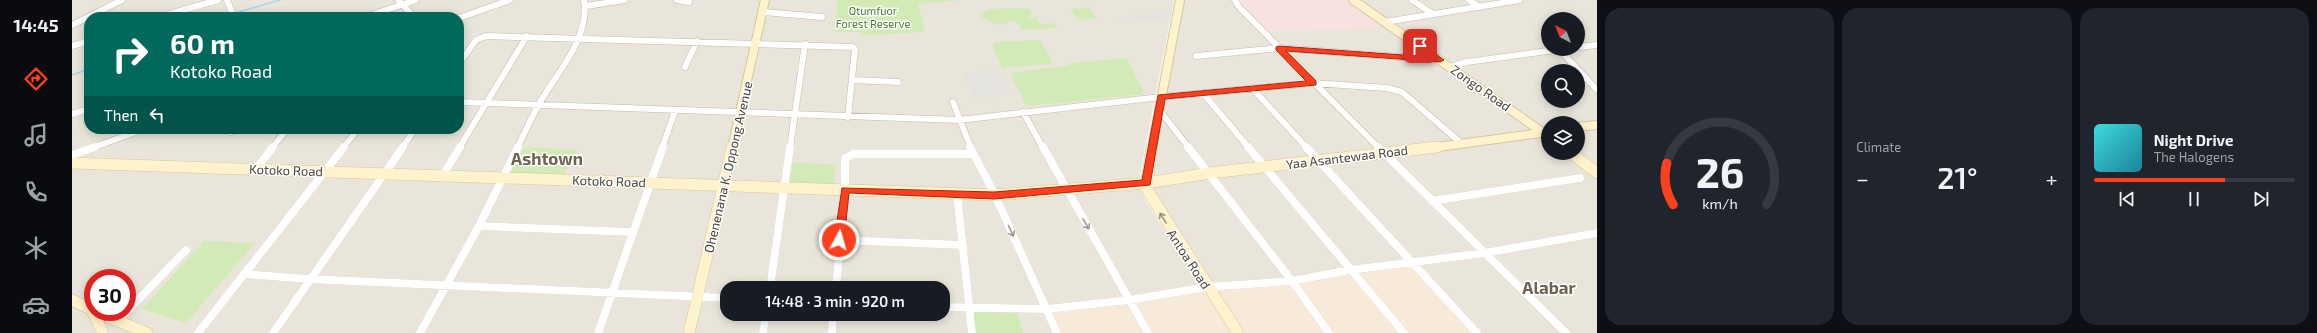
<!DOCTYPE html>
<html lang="en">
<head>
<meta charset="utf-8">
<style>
	:root { --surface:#171b24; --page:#20242c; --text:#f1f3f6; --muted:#9ea1a6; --line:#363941; --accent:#fc3f1d }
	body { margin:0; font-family:"Exo 2",sans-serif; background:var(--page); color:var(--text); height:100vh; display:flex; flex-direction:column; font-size:15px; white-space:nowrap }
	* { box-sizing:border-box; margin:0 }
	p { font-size:13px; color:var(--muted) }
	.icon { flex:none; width:22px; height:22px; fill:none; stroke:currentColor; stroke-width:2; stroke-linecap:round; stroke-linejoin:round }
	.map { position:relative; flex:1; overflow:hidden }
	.panel { display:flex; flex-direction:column; gap:8px; padding:8px; background:#0d0f14; width:720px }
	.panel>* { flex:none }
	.banner { position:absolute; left:12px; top:12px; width:380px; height:122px; border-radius:16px; box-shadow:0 2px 10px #0003; background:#00695c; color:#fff; overflow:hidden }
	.needle { width:26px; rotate:318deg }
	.buttons { position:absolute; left:1469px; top:12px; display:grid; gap:8px }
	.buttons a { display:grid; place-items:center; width:44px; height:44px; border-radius:50%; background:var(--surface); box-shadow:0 2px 10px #0003; font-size:20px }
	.speed { position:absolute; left:12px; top:269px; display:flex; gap:8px; font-size:20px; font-weight:700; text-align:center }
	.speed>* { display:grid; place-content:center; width:52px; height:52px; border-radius:50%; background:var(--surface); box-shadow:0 2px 10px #0003; line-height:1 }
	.speed .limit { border:6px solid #d22; background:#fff; color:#111 }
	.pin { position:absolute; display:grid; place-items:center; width:34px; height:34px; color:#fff; margin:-17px; border-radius:8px; box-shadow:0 2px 6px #0006 }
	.me { position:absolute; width:44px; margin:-22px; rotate:6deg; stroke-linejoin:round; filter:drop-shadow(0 0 3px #0008) }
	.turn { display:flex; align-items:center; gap:14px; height:84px; padding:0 20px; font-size:18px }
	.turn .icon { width:52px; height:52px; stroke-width:2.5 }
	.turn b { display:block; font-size:28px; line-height:34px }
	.then { display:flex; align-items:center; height:38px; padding:0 20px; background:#0003; gap:8px; font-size:15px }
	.big { font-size:30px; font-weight:600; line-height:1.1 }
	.panel .tile { flex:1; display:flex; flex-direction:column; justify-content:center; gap:6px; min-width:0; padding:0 14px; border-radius:16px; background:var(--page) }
	.panel .dial { align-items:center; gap:0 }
	.dial svg { height:104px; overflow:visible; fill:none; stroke:var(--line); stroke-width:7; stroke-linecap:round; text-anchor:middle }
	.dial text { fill:var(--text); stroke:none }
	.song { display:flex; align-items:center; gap:12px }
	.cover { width:48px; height:48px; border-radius:6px; background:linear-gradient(135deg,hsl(180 70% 55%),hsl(190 70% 35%)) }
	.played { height:4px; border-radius:2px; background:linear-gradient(90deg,var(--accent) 65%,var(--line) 65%) }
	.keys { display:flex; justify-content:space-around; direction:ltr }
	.heat { display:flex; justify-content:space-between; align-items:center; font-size:22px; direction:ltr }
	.panel .tiles { flex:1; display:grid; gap:8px; grid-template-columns:repeat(3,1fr) }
	.trip { position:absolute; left:648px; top:281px; width:230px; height:40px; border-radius:16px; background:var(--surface); box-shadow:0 2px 10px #0003; font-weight:600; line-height:40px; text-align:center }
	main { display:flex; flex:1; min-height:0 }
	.tab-bar { display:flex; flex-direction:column; width:72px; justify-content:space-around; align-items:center; background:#090b0e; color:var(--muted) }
	.tab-bar .icon { width:28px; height:28px }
	.tab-bar .selected { color:var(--accent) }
	.tab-bar b { font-size:18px; color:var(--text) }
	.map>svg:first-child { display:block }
	.residential { fill:#eae5da; fill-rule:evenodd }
	.commercial { fill:#f7ead8 }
	.medical { fill:#f6e3e0 }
	.green { fill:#d2eab5 }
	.parking { fill:#e5e3e0 }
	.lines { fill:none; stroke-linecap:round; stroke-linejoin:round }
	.stream { stroke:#a9d4f2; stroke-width:1.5 }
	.street-far1-casing { stroke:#c2bbae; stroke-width:7 }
	.street-casing { stroke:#c2bbae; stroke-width:8 }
	.secondary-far1-casing { stroke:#d6c79b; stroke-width:10 }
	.secondary-casing { stroke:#d6c79b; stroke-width:12 }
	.street-far1 { stroke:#fff; stroke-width:6 }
	.street { stroke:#fff; stroke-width:8 }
	.secondary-far1 { stroke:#fff3cd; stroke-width:8 }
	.secondary { stroke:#fff3cd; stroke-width:11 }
	.oneway { stroke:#9c937c }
	.oneway2 { stroke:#9c9892 }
	.route { fill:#fc3f1d; stroke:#a42913 }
	.labels { text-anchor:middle; stroke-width:3; stroke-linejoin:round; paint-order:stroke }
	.far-park-label { font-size:11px; fill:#4a7f2a; stroke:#fff }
	.street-label { font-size:13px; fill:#4b4439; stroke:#fff }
	.district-label { font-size:17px; font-weight:bold; fill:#6e6250; stroke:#fff }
</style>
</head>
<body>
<main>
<nav class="tab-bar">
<b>14:45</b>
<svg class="icon selected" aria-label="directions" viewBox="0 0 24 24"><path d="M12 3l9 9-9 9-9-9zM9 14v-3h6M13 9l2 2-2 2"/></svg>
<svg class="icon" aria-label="music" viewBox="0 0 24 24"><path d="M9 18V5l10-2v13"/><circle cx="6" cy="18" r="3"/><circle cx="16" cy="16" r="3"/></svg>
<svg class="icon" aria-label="phone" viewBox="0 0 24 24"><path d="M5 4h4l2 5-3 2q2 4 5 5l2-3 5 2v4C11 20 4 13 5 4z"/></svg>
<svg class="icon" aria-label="climate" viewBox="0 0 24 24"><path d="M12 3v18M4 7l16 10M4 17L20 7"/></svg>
<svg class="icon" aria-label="car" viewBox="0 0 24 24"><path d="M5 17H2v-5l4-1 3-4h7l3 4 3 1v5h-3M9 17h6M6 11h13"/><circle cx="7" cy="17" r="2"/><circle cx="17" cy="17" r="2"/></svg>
</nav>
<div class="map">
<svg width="1525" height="333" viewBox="0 0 1525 333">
	<rect width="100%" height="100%" fill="#f6f3ec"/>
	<path class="residential" d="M0,0H766L762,32H789V36L853,32L846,4L884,0H1102L1066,183L1073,200L1129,286L983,333H0ZM17,17H387V129H17ZM21,278H55V312H21ZM655,288H871V314H655Z
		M1110,0H1525V333H1408L1142,288L1077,185ZM1476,19H1506V49H1476ZM1476,71H1506V101H1476ZM1476,123H1506V153H1476Z"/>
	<path class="commercial" d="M1337,259L1408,333H1172L1142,288Z
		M1129,286L1159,333H983L971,306Z"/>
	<path class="medical" d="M1166,0H1275L1310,25L1274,30L1195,31Z"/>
	<path class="green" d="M766,0H884V1L846,4L853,32L789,36V32H762Z
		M1017,7L1025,18L1006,20L998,9Z
		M941,8L958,9L960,14L955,18L964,17L968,24L981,23L985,28L950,30L943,20C938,20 935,24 931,24C923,25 911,20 907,14L918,9Z
		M968,40L981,64L930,68L920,45L924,42Z
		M1055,58L1072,94L955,106L938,73L997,65V63Z
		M452,147L506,150L491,176L438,174Z
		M721,162L763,165L761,186L717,185Z
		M132,241L183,243L114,323L70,309Z
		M901,312L945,313L951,333H903Z"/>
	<path class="parking" d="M1086,14H1095L1094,19L1050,22L1046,17Z
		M927,70L939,95L901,98L891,73Z"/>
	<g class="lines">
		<path class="stream" d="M149,17L208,0
			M0,75L17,69"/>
		<g class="street-far1-casing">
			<path id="street-far1" d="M155,0L162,17
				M326,0L342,17
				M605,0L617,2
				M1163,0L1167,7L1307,148
				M1340,0L1361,14
				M1397,0L1408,7
				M514,6L553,0
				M691,12L750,17
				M87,17L146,0
				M293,17L344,0
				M387,18L438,0
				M1313,22L1448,0
				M0,25L50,0
				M0,46L17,41
				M1506,47L1525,45
				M1487,49L1525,90
				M1124,56L1207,48L1368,60
				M387,64L404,40L414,36L781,47L783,49L776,117
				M613,67L625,41
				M1378,67L1395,62L1490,49
				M780,80L826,82
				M1180,88L1235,148
				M1131,93L1177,148
				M387,102L887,120L1089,97L1241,83L1315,88L1330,92L1389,143
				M881,102L899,148
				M1086,108L1117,148
				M951,112L971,148
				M0,114L17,109
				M151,129L158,132L170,129
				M20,148L72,129
				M200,148L215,129
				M271,148L286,129
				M330,148L343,129
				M387,148L455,36
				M445,148C453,133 459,118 467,104C485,72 518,39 512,0
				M590,148L603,111
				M718,148L733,44"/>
		</g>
		<g class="street-casing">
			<path id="street" d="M898,147L923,195L985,333
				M971,147L1076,333
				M1116,147L1220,281L1257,333
				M1176,147L1332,333
				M1234,147L1405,333
				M1306,147L1494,333
				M0,155L23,147
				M184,169L201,147
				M371,175L388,147
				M885,194L900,333
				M1360,201L1508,178
				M407,226L561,232
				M767,240L891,245
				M172,274L236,279L655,298
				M698,288L718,147
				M764,288L773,190V158L781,154H901
				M871,307L975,309L1058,300L1135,287L1220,281L1278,270L1413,253L1525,233
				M46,321L114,250
				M126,333L272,147
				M201,333L331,147
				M348,333L407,226L446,147
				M526,333L591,147
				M691,333L694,314
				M760,333L761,314"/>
		</g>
		<g class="secondary-far1-casing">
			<path id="secondary-far1" d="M1281,0L1473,134
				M1506,127L1525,125
				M660,148L693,0
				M1080,148L1108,0
				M1358,148L1476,132"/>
		</g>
		<g class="secondary-casing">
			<path id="secondary" d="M1080,147L1074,188L1166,333
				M1499,153L1525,173
				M0,163L923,195L1075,183L1138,173L1365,147
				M0,300L21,310
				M21,312L31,333
				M25,312L75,333
				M617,333L660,147"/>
		</g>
		<use href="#street-far1" class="street-far1"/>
		<use href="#street" class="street"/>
		<use href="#secondary-far1" class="secondary-far1"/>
		<use href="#secondary" class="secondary"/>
	</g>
	<defs><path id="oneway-shaft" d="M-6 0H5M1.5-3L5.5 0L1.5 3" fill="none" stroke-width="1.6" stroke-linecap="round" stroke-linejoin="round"/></defs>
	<use class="oneway" href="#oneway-shaft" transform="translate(1091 218) rotate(-122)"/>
	<g class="oneway2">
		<use href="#oneway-shaft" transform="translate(1014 224) rotate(60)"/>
		<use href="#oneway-shaft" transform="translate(939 231) rotate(65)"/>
	</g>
	<path class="route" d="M1345,44H1350L1372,60L1368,62L1214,51L1244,81V85L1093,99L1078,185L922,199L777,193L772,240L767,244L762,240L770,188L922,192L1070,180L1086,95L1234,81L1204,50V47L1207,46L1359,57L1345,47Z"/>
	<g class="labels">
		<g class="far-park-label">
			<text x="801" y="15">Otumfuor<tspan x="801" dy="13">Forest Reserve</tspan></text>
		</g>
		<g class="street-label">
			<text transform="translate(1409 88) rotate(35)" y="5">Zongo Road</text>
			<text transform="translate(1275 157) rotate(-7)" y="5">Yaa Asantewaa Road</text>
			<text transform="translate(656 167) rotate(-77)" y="5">Ohenenana K. Oppong Avenue</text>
			<text transform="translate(214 170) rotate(2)" y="5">Kotoko Road</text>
			<text transform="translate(537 181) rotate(2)" y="5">Kotoko Road</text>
			<text transform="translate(1117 259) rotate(57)" y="5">Antoa Road</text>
		</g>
		<g class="district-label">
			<text x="475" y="165">Ashtown</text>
			<text x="1477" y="294">Alabar</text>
		</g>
	</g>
</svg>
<div class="buttons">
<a><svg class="needle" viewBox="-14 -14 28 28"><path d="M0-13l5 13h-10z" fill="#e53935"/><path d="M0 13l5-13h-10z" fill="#9ea1a6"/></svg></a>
<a><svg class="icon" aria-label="search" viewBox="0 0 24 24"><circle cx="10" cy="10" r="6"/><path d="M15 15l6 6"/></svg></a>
<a><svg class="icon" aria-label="layers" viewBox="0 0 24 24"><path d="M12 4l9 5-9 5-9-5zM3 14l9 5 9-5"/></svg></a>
</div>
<div class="speed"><div class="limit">30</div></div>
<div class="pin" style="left:1348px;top:46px;background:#d93025"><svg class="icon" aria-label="arrive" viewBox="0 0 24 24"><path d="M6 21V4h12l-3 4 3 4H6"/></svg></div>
<svg class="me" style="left:767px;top:240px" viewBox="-20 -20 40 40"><circle r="17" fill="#fc3f1d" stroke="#fff" stroke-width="3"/><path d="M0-11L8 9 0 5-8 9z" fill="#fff"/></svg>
<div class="trip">14:48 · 3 min · 920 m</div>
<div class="banner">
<div class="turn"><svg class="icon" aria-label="right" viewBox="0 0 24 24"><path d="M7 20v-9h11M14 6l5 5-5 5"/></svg><div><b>60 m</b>Kotoko Road</div></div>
<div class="then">Then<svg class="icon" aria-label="left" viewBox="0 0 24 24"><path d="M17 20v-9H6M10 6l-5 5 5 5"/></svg></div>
</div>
</div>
<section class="panel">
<div class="tiles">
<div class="tile dial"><svg viewBox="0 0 100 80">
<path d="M14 69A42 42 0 1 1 86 69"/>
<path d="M14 69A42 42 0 0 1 9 37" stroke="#fc3f1d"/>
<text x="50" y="56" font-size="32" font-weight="700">26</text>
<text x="50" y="72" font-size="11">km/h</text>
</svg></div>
<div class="tile"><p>Climate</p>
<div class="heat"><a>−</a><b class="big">21°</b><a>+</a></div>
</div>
<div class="tile">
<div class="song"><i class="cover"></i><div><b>Night Drive</b><p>The Halogens</p></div></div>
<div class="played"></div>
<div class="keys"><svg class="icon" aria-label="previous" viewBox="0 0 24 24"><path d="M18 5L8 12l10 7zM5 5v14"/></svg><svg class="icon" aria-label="pause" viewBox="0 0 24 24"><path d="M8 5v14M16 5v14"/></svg><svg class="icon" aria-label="next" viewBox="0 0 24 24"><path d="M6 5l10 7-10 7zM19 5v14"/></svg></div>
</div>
</div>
</section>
</main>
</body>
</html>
